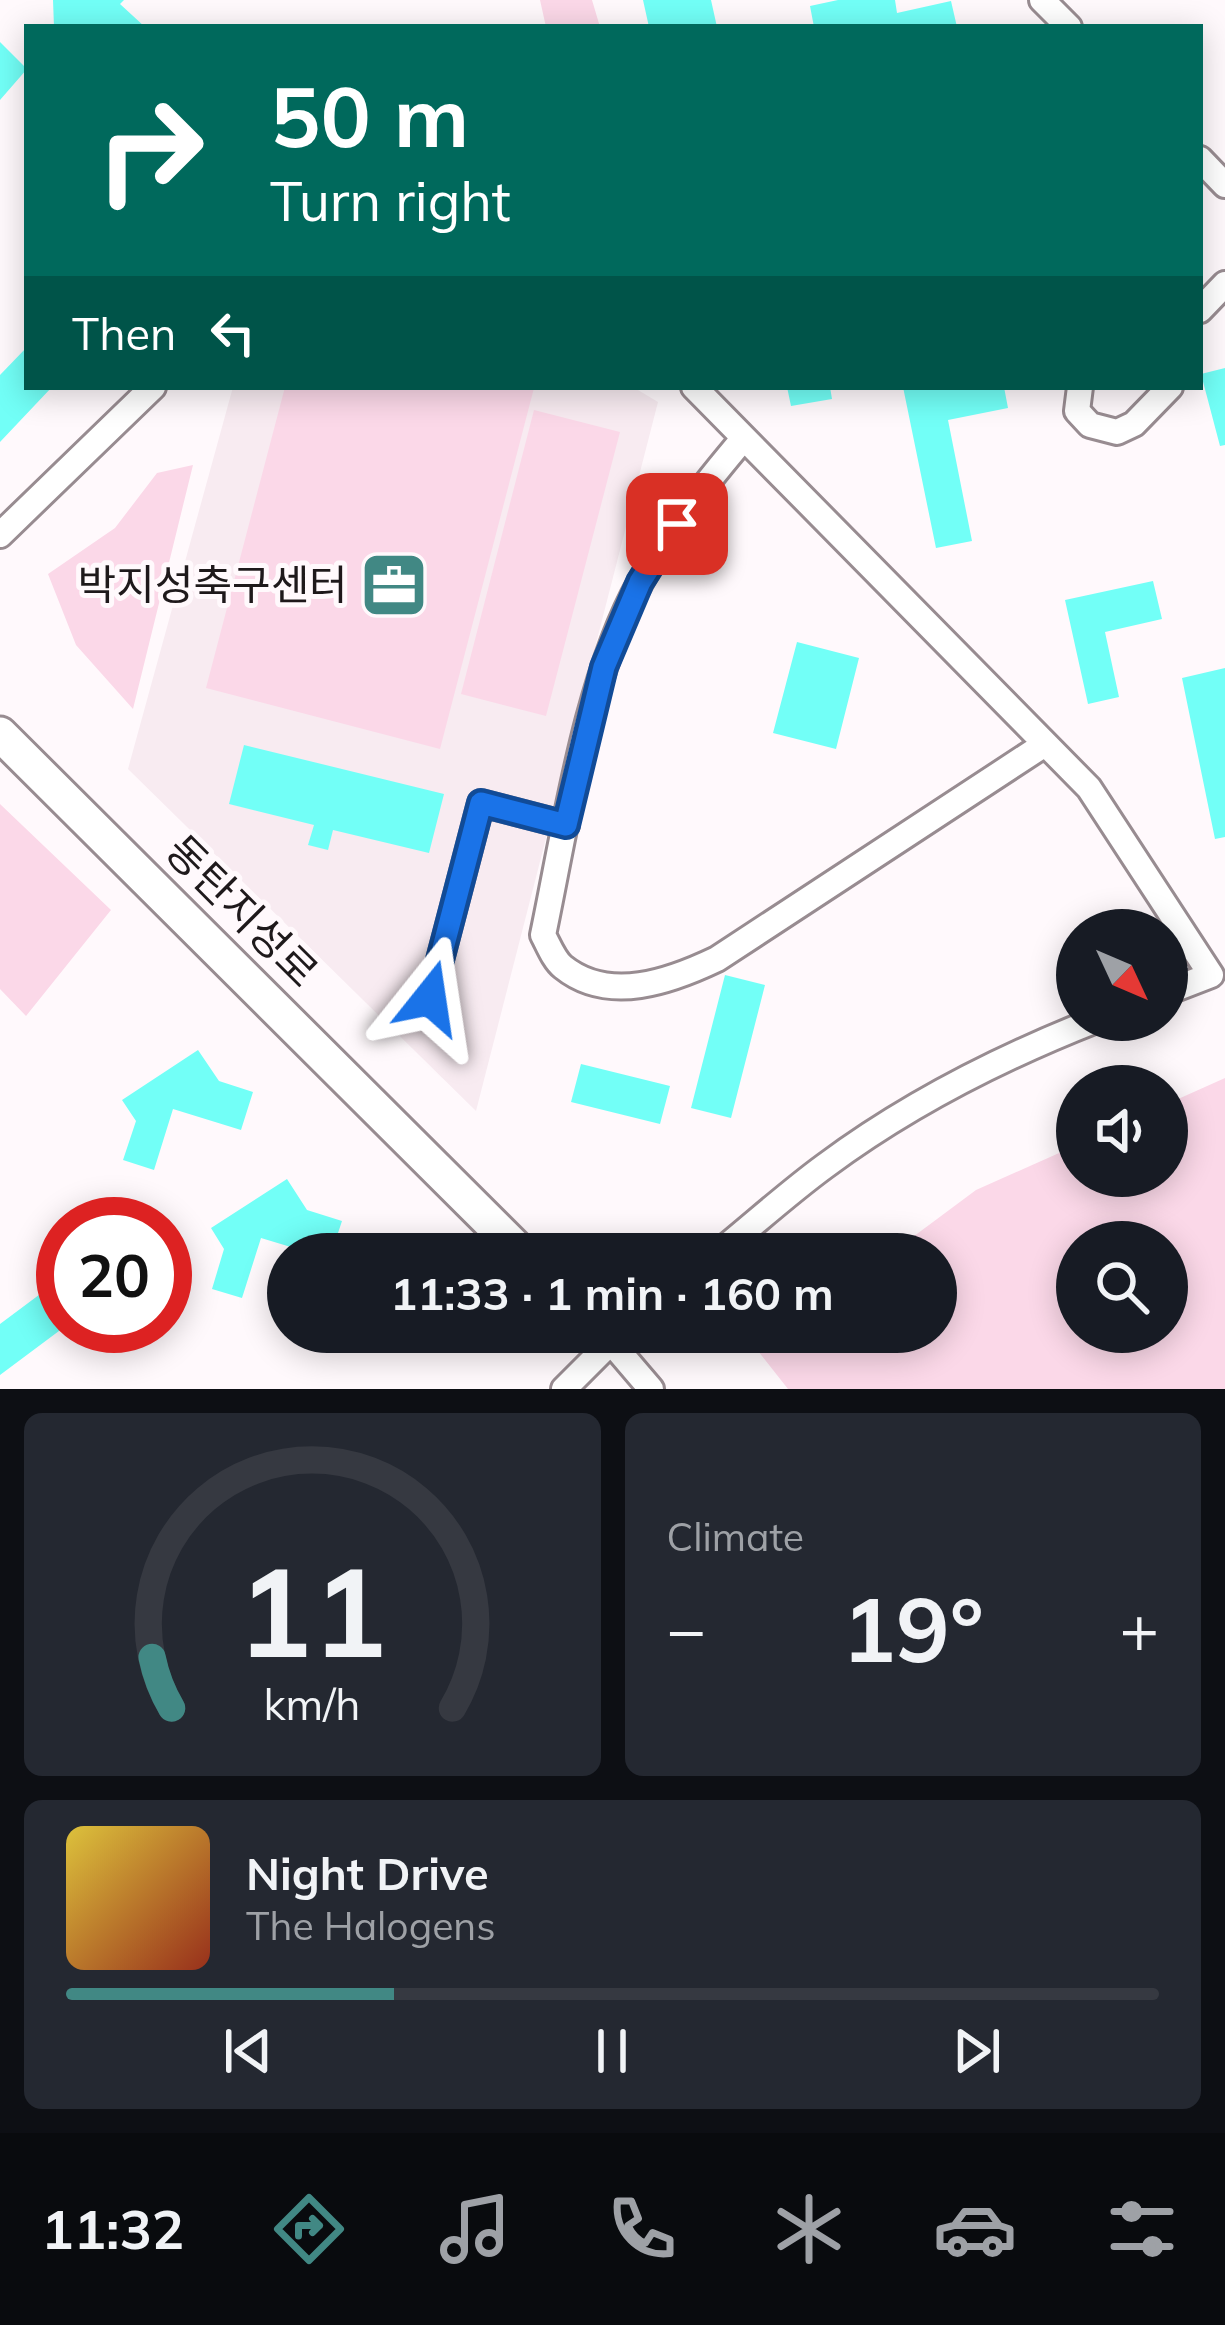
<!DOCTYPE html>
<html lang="en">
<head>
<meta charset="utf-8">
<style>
	:root { --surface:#171b24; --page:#242831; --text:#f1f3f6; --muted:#9ea1a6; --line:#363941; --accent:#418884 }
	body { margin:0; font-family:Mulish,"Noto Sans KR",sans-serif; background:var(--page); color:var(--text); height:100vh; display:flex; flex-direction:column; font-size:45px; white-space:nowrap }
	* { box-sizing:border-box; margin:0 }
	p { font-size:39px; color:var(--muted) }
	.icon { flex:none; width:66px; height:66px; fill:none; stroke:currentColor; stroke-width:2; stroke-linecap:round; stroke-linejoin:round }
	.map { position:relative; height:1389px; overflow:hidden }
	.details { display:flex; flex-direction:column; gap:24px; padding:24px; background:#0d0f14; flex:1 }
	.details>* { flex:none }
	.top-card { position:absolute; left:24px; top:24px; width:1179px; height:366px; border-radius:0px; box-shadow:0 6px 30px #0003; background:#00695c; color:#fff; overflow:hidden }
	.needle { width:78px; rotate:134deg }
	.buttons { position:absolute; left:1056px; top:909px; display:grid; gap:24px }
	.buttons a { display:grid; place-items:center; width:132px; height:132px; border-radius:50%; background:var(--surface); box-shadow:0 6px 30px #0003; font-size:60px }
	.speed { position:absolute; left:36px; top:1197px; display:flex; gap:24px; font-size:60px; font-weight:700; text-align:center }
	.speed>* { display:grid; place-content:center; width:156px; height:156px; border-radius:50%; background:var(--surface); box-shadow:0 6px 30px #0003; line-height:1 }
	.speed .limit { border:18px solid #d22; background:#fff; color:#111 }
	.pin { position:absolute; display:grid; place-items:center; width:102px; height:102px; color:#fff; margin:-51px; border-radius:24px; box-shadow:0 6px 18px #0006 }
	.me { position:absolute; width:132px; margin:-66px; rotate:15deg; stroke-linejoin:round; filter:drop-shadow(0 0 9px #0008) }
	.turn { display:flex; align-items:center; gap:42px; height:252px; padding:0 48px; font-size:54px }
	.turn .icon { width:156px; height:156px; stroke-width:2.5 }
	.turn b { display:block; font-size:84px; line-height:102px }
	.then { display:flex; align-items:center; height:114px; padding:0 48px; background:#0003; gap:24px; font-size:45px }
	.big { font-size:90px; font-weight:700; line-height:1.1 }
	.details .widget { flex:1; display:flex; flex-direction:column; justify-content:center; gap:18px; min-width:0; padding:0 42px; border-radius:18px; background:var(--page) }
	.details .dial { align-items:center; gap:0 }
	.dial svg { height:312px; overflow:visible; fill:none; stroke:var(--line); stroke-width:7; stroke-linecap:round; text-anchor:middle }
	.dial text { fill:var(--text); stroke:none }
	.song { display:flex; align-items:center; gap:36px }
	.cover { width:144px; height:144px; border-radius:18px; background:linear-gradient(135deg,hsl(50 70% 55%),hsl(10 70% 35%)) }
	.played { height:12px; border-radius:6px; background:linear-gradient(90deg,var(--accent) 30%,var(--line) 30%) }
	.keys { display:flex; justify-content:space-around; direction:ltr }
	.heat { display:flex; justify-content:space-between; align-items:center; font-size:66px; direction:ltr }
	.details .tiles { flex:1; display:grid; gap:24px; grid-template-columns:1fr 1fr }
	.widget:last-child { grid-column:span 2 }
	.trip { position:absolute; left:267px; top:1233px; width:690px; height:120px; border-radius:60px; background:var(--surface); box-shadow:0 6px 30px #0003; font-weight:700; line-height:120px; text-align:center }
	.tabs { display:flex; height:192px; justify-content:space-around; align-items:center; background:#090b0e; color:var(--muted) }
	.tabs .icon { width:84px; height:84px }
	.tabs .selected { color:var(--accent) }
	.tabs b { font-size:54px; color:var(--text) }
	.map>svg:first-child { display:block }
	.built { fill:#f8ebf1 }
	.green { fill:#fbd8e8; fill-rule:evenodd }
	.building { fill:#72fff7 }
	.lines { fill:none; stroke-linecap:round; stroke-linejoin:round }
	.minor-casing { stroke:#988c91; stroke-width:30 }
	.major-casing { stroke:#988c91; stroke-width:39 }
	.minor { stroke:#fff; stroke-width:24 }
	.major { stroke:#fff; stroke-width:33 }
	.route-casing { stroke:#114b97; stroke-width:30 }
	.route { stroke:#1a73e8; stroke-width:21 }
	.labels { text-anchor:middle; stroke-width:10; stroke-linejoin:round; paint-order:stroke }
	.poi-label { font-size:42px; fill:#1e191b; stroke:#fff9fc; text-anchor:end }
	.street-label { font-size:42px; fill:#1e191b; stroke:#fff9fc }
</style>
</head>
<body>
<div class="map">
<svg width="1225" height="1389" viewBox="0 0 1225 1389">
	<rect width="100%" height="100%" fill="#fff9fc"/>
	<path class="built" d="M233,387H633L658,402L476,1111L128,769Z"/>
	<path class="green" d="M540,0H592L600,27H546Z
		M285,387L534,388L440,749L206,688Z
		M534,410L620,432L546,716L461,694Z
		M193,465L133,709L76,645L48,574L115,528L157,473Z
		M0,804L111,910L26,1016L0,989Z
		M1225,1078V1389H788L758,1351L784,1332H936V1254H890L976,1190L1077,1145V1176H1167V1104ZM1167,1242V1332H1077V1242Z"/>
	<path class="building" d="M53,0H124L120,4L145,27H54Z
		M643,0H711L717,27H649Z
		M838,0H895L897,13L951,1L957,27H814L810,6Z
		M0,42L27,69L0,100Z
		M27,347V387H52L0,442V375Z
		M1225,368V445L1220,446L1201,374Z
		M787,387H830L832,399L791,406Z
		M903,387H1004L1008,408L948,420L972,541L936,548Z
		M1153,581L1162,619L1105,632L1119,697L1088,704L1065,600Z
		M797,642L859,658L836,749L773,733Z
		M1225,668V837L1215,839L1182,678Z
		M244,745L444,794L429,853L333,830L328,850L308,845L314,825L229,804Z
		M725,975L765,985L731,1118L691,1108Z
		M198,1050L219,1081L253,1092L241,1130L173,1109L154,1170L123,1160L136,1121L122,1100Z
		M581,1064L670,1086L660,1124L571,1102Z
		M287,1179L307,1210L342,1221L331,1254H314L261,1238L242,1298L212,1289L224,1249L211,1228Z
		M63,1277V1328L0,1375V1324Z"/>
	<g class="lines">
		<g class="minor-casing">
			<path id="minor" d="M1042,0L1069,27
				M1200,159L1225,185
				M1200,310L1225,284
				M694,387L1089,788L1211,975L1167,992
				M1080,387L1077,411L1090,425L1117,432L1134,424L1170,387
				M743,439C705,484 669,529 641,581C587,677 566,825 543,935C548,944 554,960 563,967C609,1004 671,981 717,959L1045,744
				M0,535L153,387
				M430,998L481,803L566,825
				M717,1254C753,1225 788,1193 825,1166C907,1105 1002,1057 1096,1020
				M610,1341L651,1389
				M564,1389L621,1332"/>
		</g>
		<g class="major-casing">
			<path id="major" d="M0,734L522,1254
				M601,1332L610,1341"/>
		</g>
		<use href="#minor" class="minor"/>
		<use href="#major" class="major"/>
	</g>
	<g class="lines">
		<g class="route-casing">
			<path id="route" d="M430,998L481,803L566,825L604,667L640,582L677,524"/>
		</g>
		<use href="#route" class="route"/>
	</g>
	<defs>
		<g id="office-square" transform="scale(3.45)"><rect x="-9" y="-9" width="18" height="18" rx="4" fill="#418884" stroke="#fff9fc"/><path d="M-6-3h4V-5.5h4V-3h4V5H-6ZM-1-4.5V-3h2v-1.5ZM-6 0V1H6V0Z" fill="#fff"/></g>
	</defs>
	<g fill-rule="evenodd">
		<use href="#office-square" x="394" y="585"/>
	</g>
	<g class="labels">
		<g class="poi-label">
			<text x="348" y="600">박지성축구센터</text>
		</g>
		<g class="street-label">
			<text transform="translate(242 911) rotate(45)" y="15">동탄지성로</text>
		</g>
	</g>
</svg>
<div class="buttons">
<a><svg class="needle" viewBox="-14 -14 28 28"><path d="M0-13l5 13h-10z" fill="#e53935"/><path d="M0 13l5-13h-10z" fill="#9ea1a6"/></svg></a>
<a><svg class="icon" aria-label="sound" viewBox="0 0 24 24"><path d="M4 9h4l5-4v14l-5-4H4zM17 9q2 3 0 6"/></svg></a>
<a><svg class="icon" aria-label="search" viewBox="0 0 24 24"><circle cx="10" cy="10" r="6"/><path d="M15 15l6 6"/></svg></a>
</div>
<div class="speed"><div class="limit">20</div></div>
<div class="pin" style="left:677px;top:524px;background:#d93025"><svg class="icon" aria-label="arrive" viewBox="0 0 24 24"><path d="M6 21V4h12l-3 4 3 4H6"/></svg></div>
<svg class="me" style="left:430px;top:998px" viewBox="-20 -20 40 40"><path d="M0-17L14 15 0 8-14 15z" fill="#1a73e8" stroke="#fff" stroke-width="4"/></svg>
<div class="trip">11:33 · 1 min · 160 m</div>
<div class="top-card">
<div class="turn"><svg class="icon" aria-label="right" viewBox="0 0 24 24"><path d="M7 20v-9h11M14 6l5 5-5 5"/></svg><div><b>50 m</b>Turn right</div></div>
<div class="then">Then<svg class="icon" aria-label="left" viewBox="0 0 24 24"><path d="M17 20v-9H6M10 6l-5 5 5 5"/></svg></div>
</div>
</div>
<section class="details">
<div class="tiles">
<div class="widget dial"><svg viewBox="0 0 100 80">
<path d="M14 69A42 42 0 1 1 86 69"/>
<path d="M14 69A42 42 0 0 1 9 56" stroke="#418884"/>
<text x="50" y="56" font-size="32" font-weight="700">11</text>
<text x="50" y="72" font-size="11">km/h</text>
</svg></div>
<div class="widget"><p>Climate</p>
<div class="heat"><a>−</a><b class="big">19°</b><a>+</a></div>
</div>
<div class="widget">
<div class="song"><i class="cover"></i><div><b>Night Drive</b><p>The Halogens</p></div></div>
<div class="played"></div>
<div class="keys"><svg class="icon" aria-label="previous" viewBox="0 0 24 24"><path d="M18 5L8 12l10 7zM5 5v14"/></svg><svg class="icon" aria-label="pause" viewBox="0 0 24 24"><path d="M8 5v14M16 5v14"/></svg><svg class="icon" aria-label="next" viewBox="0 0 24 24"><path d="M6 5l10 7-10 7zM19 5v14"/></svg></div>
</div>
</div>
</section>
<nav class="tabs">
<b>11:32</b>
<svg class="icon selected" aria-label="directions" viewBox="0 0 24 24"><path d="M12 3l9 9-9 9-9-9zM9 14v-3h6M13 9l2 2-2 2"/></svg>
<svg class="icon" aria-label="music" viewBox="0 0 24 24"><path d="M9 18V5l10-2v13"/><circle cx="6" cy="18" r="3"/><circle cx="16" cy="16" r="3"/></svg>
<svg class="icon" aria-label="phone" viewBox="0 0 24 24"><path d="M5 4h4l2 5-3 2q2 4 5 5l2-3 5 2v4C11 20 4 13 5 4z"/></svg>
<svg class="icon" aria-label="climate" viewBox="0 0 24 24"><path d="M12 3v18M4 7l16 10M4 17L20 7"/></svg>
<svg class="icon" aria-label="car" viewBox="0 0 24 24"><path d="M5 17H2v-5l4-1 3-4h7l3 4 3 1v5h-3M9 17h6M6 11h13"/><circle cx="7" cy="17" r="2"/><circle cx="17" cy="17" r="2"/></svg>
<svg class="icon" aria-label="filters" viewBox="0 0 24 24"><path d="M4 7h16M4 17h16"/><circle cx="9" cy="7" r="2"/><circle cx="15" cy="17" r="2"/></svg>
</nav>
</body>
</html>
